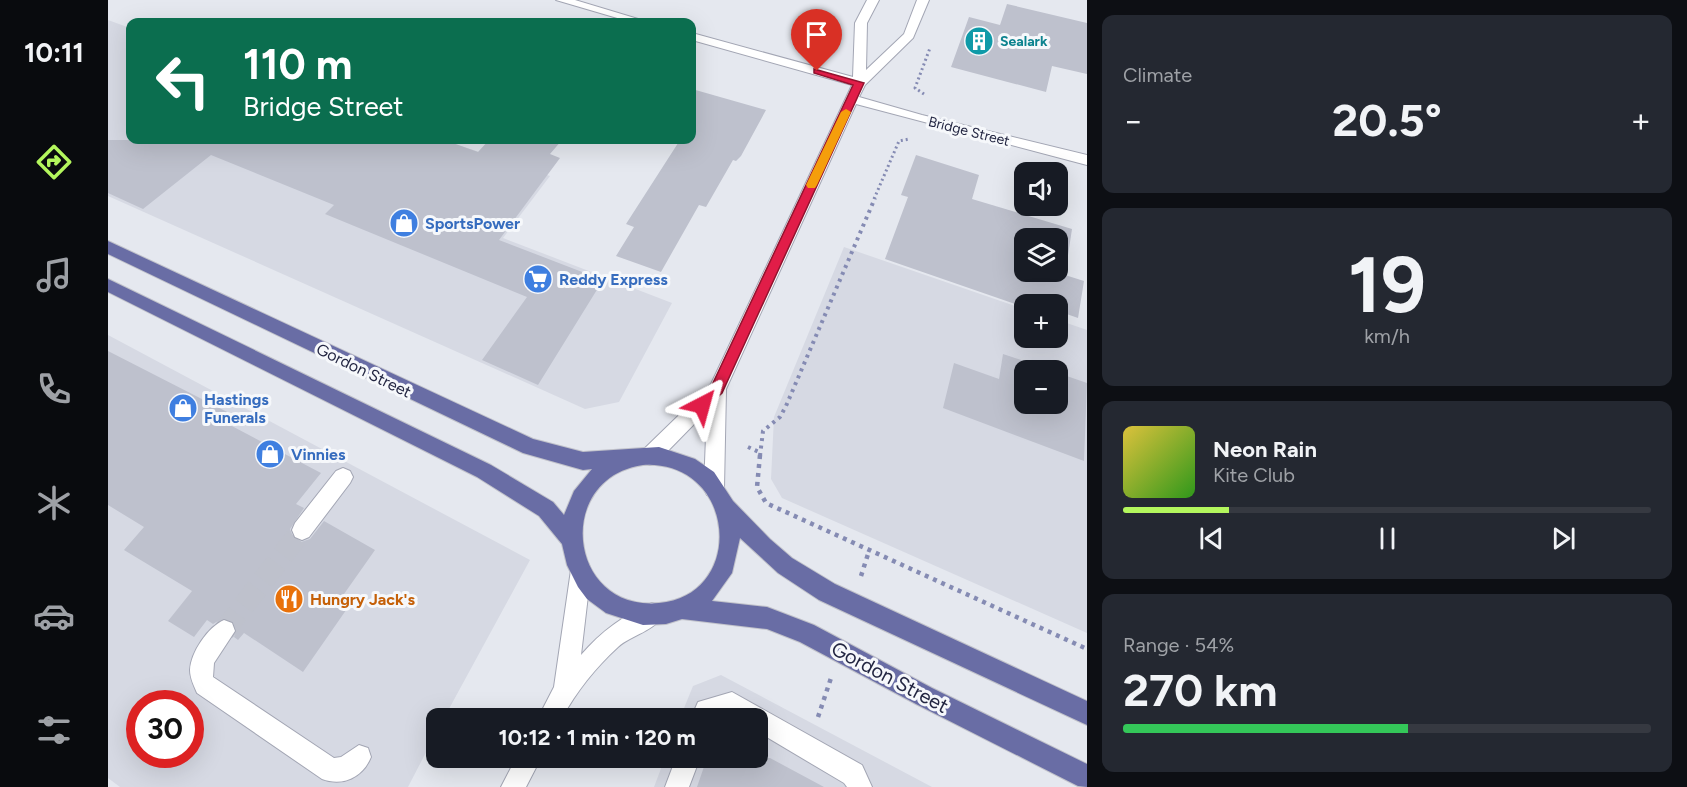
<!DOCTYPE html>
<html lang="en">
<head>
<meta charset="utf-8">
<style>
	:root { --surface:#171b24; --page:#242831; --text:#f1f3f6; --muted:#9ea1a6; --line:#363941; --accent:#b3f65d }
	body { margin:0; font-family:Figtree,sans-serif; background:var(--page); color:var(--text); height:100vh; display:flex; flex-direction:column; font-size:22px; white-space:nowrap }
	* { box-sizing:border-box; margin:0 }
	p { font-size:20px; color:var(--muted) }
	.icon { flex:none; width:33px; height:33px; fill:none; stroke:currentColor; stroke-width:2; stroke-linecap:round; stroke-linejoin:round }
	.map { position:relative; flex:1; overflow:hidden }
	.details { display:flex; flex-direction:column; gap:15px; padding:15px; background:#0d0f14; width:600px }
	.details>* { flex:none }
	.hud { position:absolute; left:18px; top:18px; width:570px; height:126px; border-radius:12px; box-shadow:0 6px 24px #0002; background:#0b6e4f; color:#fff; overflow:hidden }
	.tools { position:absolute; left:906px; top:162px; display:grid; gap:12px }
	.tools a { display:grid; place-items:center; width:54px; height:54px; border-radius:12px; background:var(--surface); box-shadow:0 6px 24px #0002; font-size:30px }
	.speed { position:absolute; left:18px; top:690px; display:flex; gap:12px; font-size:30px; font-weight:700; text-align:center }
	.speed>* { display:grid; place-content:center; width:78px; height:78px; border-radius:50%; background:var(--surface); box-shadow:0 6px 24px #0002; line-height:1 }
	.speed .limit { border:9px solid #d22; background:#fff; color:#111 }
	.pin { position:absolute; display:grid; place-items:center; width:51px; height:51px; color:#fff; margin:-62px -26px; border-radius:50% 50% 50% 0; rotate:-45deg; box-shadow:0 0 6px #0007 }
	.pin .icon { rotate:45deg }
	.me { position:absolute; width:66px; margin:-33px; rotate:39deg; stroke-linejoin:round; filter:drop-shadow(0 0 4px #0008) }
	.turn { display:flex; align-items:center; gap:21px; height:126px; padding:0 18px; font-size:27px }
	.turn .icon { width:78px; height:78px; stroke-width:2.5 }
	.turn b { display:block; font-size:42px; line-height:51px }
	.big { font-size:45px; font-weight:700; line-height:1.1 }
	.details .widget { flex:1; display:flex; flex-direction:column; justify-content:center; gap:9px; min-width:0; padding:0 21px; border-radius:12px; background:var(--page) }
	.details .dial { align-items:center; gap:0 }
	.dial b { font-size:78px; line-height:1 }
	.song { display:flex; align-items:center; gap:18px }
	.cover { width:72px; height:72px; border-radius:9px; background:linear-gradient(135deg,hsl(50 70% 55%),hsl(110 70% 35%)) }
	.played { height:6px; border-radius:3px; background:linear-gradient(90deg,var(--accent) 20%,var(--line) 20%) }
	.keys { display:flex; justify-content:space-around; direction:ltr }
	.heat { display:flex; justify-content:space-between; align-items:center; font-size:33px; direction:ltr }
	.charge { height:9px; border-radius:4px; background:linear-gradient(90deg,#34c759 54%,var(--line) 0) }
	.trip { position:absolute; left:318px; top:708px; width:342px; height:60px; border-radius:12px; background:var(--surface); box-shadow:0 6px 24px #0002; font-weight:700; line-height:60px; text-align:center }
	main { display:flex; flex:1; min-height:0 }
	.tabs { display:flex; flex-direction:column; width:108px; justify-content:space-around; align-items:center; background:#090b0e; color:var(--muted) }
	.tabs .icon { width:42px; height:42px }
	.tabs .current { color:var(--accent) }
	.tabs b { font-size:27px; color:var(--text) }
	.map>svg:first-child { display:block }
	.built { fill:#d6d9e3; fill-rule:evenodd }
	.building { fill:#bec1cd; fill-rule:evenodd }
	.lines { fill:none; stroke-linecap:round; stroke-linejoin:round }
	.minor-tunnel { stroke:#bec1cc; stroke-width:22; stroke-dasharray:22 10; stroke-linecap:butt }
	.minor-casing { stroke:#a3a6b4; stroke-width:2 }
	.major-casing { stroke:#c1c2ca; stroke-width:2 }
	.path-far2 { stroke:#858bb3; stroke-width:3; stroke-dasharray:2 3; stroke-linecap:butt }
	.path-far1 { stroke:#858bb3; stroke-width:4; stroke-dasharray:3 4.5; stroke-linecap:butt }
	.path { stroke:#858bb3; stroke-width:4.5; stroke-dasharray:4 5; stroke-linecap:butt }
	.minor { fill:#fff; fill-rule:evenodd }
	.major { fill:#696da5; fill-rule:evenodd }
	.route { fill:#e11d48; stroke:#92132f; stroke-width:1.5 }
	.slow { fill:#f59e0b }
	.labels { text-anchor:middle; stroke-width:6; stroke-linejoin:round; paint-order:stroke }
	.far-culture-label { font-size:14px; font-weight:bold; fill:#0d838f; stroke:#f6f8fb; text-anchor:start }
	.far-street-label { font-size:14px; fill:#232642; stroke:#f6f8fb }
	.shop-label { font-size:16px; font-weight:bold; fill:#366cbe; stroke:#f6f8fb; text-anchor:start }
	.street-label { font-size:16px; fill:#232642; stroke:#f6f8fb }
	.food-label { font-size:16px; font-weight:bold; fill:#c56008; stroke:#f6f8fb; text-anchor:start }
	.near-street-label { font-size:20px; fill:#232642; stroke:#f6f8fb }
</style>
</head>
<body>
<main>
<nav class="tabs">
<b>10:11</b>
<svg class="icon current" aria-label="directions" viewBox="0 0 24 24"><path d="M12 3l9 9-9 9-9-9zM9 14v-3h6M13 9l2 2-2 2"/></svg>
<svg class="icon" aria-label="music" viewBox="0 0 24 24"><path d="M9 18V5l10-2v13"/><circle cx="6" cy="18" r="3"/><circle cx="16" cy="16" r="3"/></svg>
<svg class="icon" aria-label="phone" viewBox="0 0 24 24"><path d="M5 4h4l2 5-3 2q2 4 5 5l2-3 5 2v4C11 20 4 13 5 4z"/></svg>
<svg class="icon" aria-label="climate" viewBox="0 0 24 24"><path d="M12 3v18M4 7l16 10M4 17L20 7"/></svg>
<svg class="icon" aria-label="car" viewBox="0 0 24 24"><path d="M5 17H2v-5l4-1 3-4h7l3 4 3 1v5h-3M9 17h6M6 11h13"/><circle cx="7" cy="17" r="2"/><circle cx="17" cy="17" r="2"/></svg>
<svg class="icon" aria-label="filters" viewBox="0 0 24 24"><path d="M4 7h16M4 17h16"/><circle cx="9" cy="7" r="2"/><circle cx="15" cy="17" r="2"/></svg>
</nav>
<div class="map">
<svg width="979" height="787" viewBox="0 0 979 787">
	<rect width="100%" height="100%" fill="#e5e8ef"/>
	<path class="built" d="M0,20L22,28V140H336L442,176L395,238L564,303L511,402L477,409L0,196Z
		M736,247L916,309V338H950V320L979,330V633L674,498L663,479L666,417ZM916,370H950V404H916Z
		M0,335L422,560L336,718H328V733L300,787H12L0,778ZM32,704H82V754H32Z
		M613,675L824,787H546L557,758H650V718H572L585,686Z"/>
	<path class="building" d="M899,4L979,23V74L944,66L938,92L843,67L861,17L892,25Z
		M584,89L658,110L633,156L628,161L625,160L598,207L591,205L553,272L508,256L526,227L518,224L572,140H584Z
		M0,140H336L370,152L381,140H454L442,154L452,158L391,240L495,280L430,385L374,360L419,297L217,214L226,205L103,155L35,209L0,193Z
		M808,155L871,175L864,199L964,229L957,275L976,281L970,318L950,311V304H930L916,300V307L777,259L800,197L793,195ZM916,238H950V272H916Z
		M0,351L129,417L122,425L213,473L188,504L196,508L182,529L186,539L193,542L202,539L216,521L267,550L236,594L243,603L195,672L136,633L130,640L126,637L129,630L125,621L115,618L105,624L99,620L86,637L60,621L84,591L16,550L36,527L0,505Z
		M895,354L943,370H916V404H950V373L979,383L976,461L835,408L846,363L891,379Z
		M599,758H662L716,787H589Z"/>
	<g class="lines">
		<path class="minor-tunnel" d="M116,631L194,530"/>
		<g class="minor-casing">
			<path id="minor" d="M448,0H467L540,22H523Z
				M759,0H771L759,23L758,70L796,34L809,0H821L805,38L757,85L751,97L814,115L979,155V165L748,104L618,389L616,488L613,495L606,497L599,495L596,488L599,411L549,462L542,465L535,462L532,456L535,450L603,384L744,85L584,40V33L745,77L747,23Z
				M235,468L242,471L245,477L242,483L201,537L194,540L187,537L184,530L187,523L228,471Z
				M473,560L480,563L483,570L473,655C493,632 515,615 544,603L552,606L555,614C548,631 523,635 510,647C488,667 468,692 454,718H430L446,687L463,570L466,563Z
				M116,620L124,623L127,631L106,663L105,677L226,758L233,757L251,745L260,748L263,757C255,777 235,787 214,779L89,693C86,686 82,678 82,670C83,652 100,627 116,620Z
				M624,692L754,765L764,787H739L736,783L650,732V718H627L622,716L583,718L590,702Z
				M408,758H433L418,787H393Z
				M568,758H592L581,787H557Z"/>
		</g>
		<g class="major-casing">
			<path id="major" d="M0,241L425,439L475,452L551,447L587,459L606,472L625,501L662,539L684,558L727,584L979,701V725L711,600L670,573L632,538L624,573L604,601L659,607L706,625L824,688L979,764V787L970,786L808,704L692,642L659,629L574,619L558,624L535,625L498,613L479,599L470,587L459,565L454,544L431,516L369,477L0,292V279L383,465L445,502L456,515L466,491L484,469L475,470L415,453L0,254ZM535,465C629,460 639,595 551,603C460,612 445,478 535,465Z"/>
		</g>
		<path class="path-far2" d="M816,94L807,88L822,48
			M766,199L791,141L801,139"/>
		<path class="path-far1" d="M640,447L653,453
			M652,456L655,431L672,417L678,406L767,198"/>
		<path class="path" d="M652,455L649,487L658,503L979,649
			M753,576L761,551
			M710,717L723,678"/>
		<use href="#minor" class="minor"/>
		<use href="#major" class="major"/>
	</g>
	<path class="route" d="M706,69L756,83L614,393L594,411L587,405L604,385L745,85L706,73Z"/>
	<path class="slow" d="M738,109L743,112L709,185L707,188H700L698,185L733,112Z"/>
	<defs>
		<g id="building-disc" transform="scale(1.5)"><circle r="9.5" fill="#0f9aa8" stroke="#f6f8fb"/><path d="M-4-6H4V6H1V3H-1V6H-4ZM-2.5-4.3h1.7v1.8h-1.7ZM.8-4.3h1.7v1.8H.8ZM-2.5-1h1.7V.8h-1.7ZM.8-1h1.7V.8H.8Z" fill="#fff"/></g>
		<g id="shop-disc" transform="scale(1.5)"><circle r="9.5" fill="#3f7fe0" stroke="#f6f8fb"/><path d="M-5-2.5h2.3a2.7 3.5 0 0 1 5.4 0H5L5.5 6h-11ZM-1.5-2.5h3a1.5 2.3 0 0 0-3 0Z" fill="#fff"/></g>
		<g id="supermarket-disc" transform="scale(1.5)"><circle r="9.5" fill="#3f7fe0" stroke="#f6f8fb"/><path d="M-6-5.5h2.5l.6 2H6L4.5 2H-2.5L-4.4-4H-6ZM-1.5 3.2a1.3 1.3 0 1 0 .1 0ZM3 3.2a1.3 1.3 0 1 0 .1 0Z" fill="#fff"/></g>
		<g id="restaurant-disc" transform="scale(1.5)"><circle r="9.5" fill="#e8710a" stroke="#f6f8fb"/><path d="M-5-6h1v4h1v-4h1v4h1v-4h1v5L-1.5 .5V6h-2V.5L-5-1ZM5-6V6H3V1.5H1.5Q1.5-4 5-6Z" fill="#fff"/></g>
	</defs>
	<g fill-rule="evenodd">
		<use href="#building-disc" x="871" y="41"/>
		<use href="#shop-disc" x="296" y="223"/>
		<use href="#supermarket-disc" x="430" y="279"/>
		<use href="#shop-disc" x="75" y="408"/>
		<use href="#shop-disc" x="162" y="454"/>
		<use href="#restaurant-disc" x="181" y="599"/>
	</g>
	<g class="labels">
		<g class="far-culture-label">
			<text x="892" y="46">Sealark</text>
		</g>
		<g class="far-street-label">
			<text transform="translate(861 131) rotate(14)" y="5">Bridge Street</text>
		</g>
		<g class="shop-label">
			<text x="317" y="229">SportsPower</text>
			<text x="451" y="285">Reddy Express</text>
			<text x="96" y="405">Hastings<tspan x="96" dy="18">Funerals</tspan></text>
			<text x="183" y="460">Vinnies</text>
		</g>
		<g class="street-label">
			<text transform="translate(256 370) rotate(26)" y="6">Gordon Street</text>
		</g>
		<g class="food-label">
			<text x="202" y="605">Hungry Jack's</text>
		</g>
		<g class="near-street-label">
			<text transform="translate(782 677) rotate(28)" y="7">Gordon Street</text>
		</g>
	</g>
</svg>
<div class="tools">
<a><svg class="icon" aria-label="sound" viewBox="0 0 24 24"><path d="M4 9h4l5-4v14l-5-4H4zM17 9q2 3 0 6"/></svg></a>
<a><svg class="icon" aria-label="layers" viewBox="0 0 24 24"><path d="M12 4l9 5-9 5-9-5zM3 14l9 5 9-5"/></svg></a>
<a>+</a>
<a>−</a>
</div>
<div class="speed"><div class="limit">30</div></div>
<div class="pin" style="left:709px;top:71px;background:#d93025"><svg class="icon" aria-label="arrive" viewBox="0 0 24 24"><path d="M6 21V4h12l-3 4 3 4H6"/></svg></div>
<svg class="me" style="left:594px;top:405px" viewBox="-20 -20 40 40"><path d="M0-17L14 15 0 8-14 15z" fill="#e11d48" stroke="#fff" stroke-width="4"/></svg>
<div class="trip">10:12 · 1 min · 120 m</div>
<div class="hud">
<div class="turn"><svg class="icon" aria-label="left" viewBox="0 0 24 24"><path d="M17 20v-9H6M10 6l-5 5 5 5"/></svg><div><b>110 m</b>Bridge Street</div></div>
</div>
</div>
<section class="details">
<div class="widget"><p>Climate</p>
<div class="heat"><a>−</a><b class="big">20.5°</b><a>+</a></div>
</div>
<div class="widget dial"><b>19</b><p>km/h</p></div>
<div class="widget">
<div class="song"><i class="cover"></i><div><b>Neon Rain</b><p>Kite Club</p></div></div>
<div class="played"></div>
<div class="keys"><svg class="icon" aria-label="previous" viewBox="0 0 24 24"><path d="M18 5L8 12l10 7zM5 5v14"/></svg><svg class="icon" aria-label="pause" viewBox="0 0 24 24"><path d="M8 5v14M16 5v14"/></svg><svg class="icon" aria-label="next" viewBox="0 0 24 24"><path d="M6 5l10 7-10 7zM19 5v14"/></svg></div>
</div>
<div class="widget"><p>Range · 54%</p><b class="big">270 km</b><div class="charge"></div></div>
</section>
</main>
</body>
</html>
